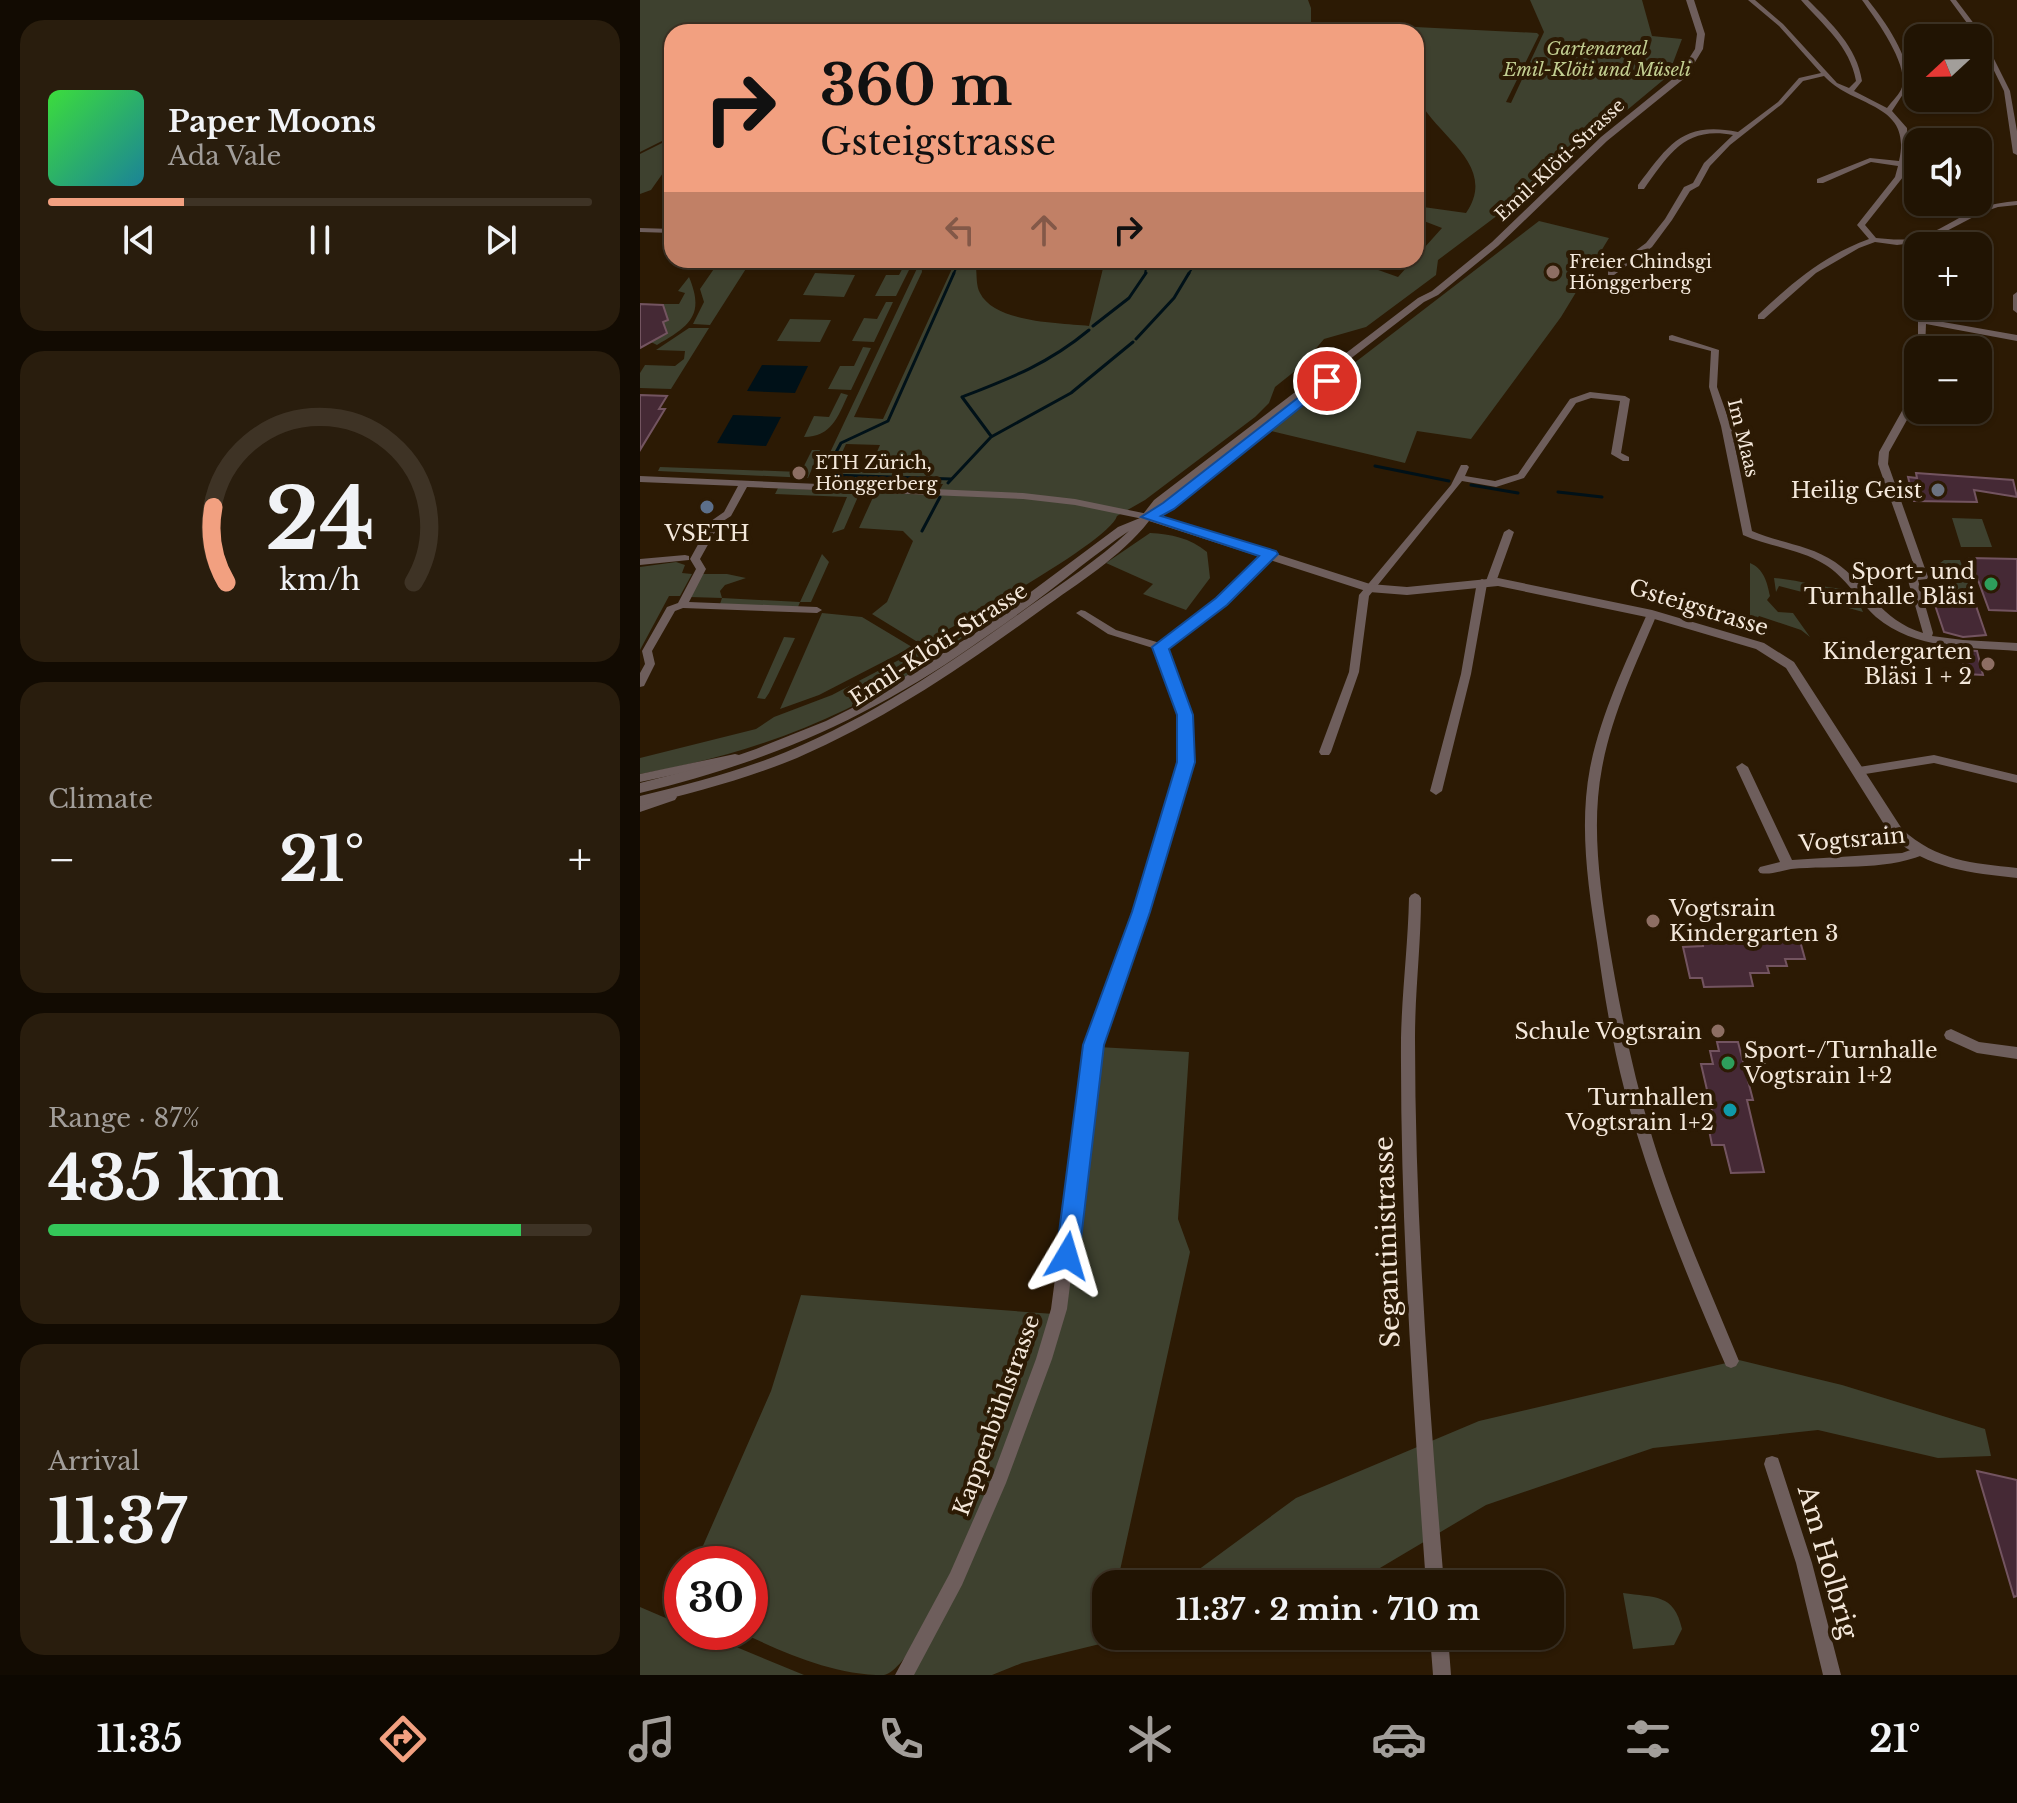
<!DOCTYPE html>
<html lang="en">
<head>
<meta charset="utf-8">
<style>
	:root { --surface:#211403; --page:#291d0d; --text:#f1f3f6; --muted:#a29e9a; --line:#3e3325; --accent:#f2a080 }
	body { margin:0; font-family:"Libre Baskerville",serif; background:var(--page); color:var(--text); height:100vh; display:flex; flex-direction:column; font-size:30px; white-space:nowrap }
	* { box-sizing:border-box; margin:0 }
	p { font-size:26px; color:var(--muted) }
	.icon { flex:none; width:44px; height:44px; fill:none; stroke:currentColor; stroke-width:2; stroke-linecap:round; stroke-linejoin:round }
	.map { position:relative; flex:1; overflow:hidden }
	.side { display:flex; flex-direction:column; gap:20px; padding:20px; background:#120b02; width:640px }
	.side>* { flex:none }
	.top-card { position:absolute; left:24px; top:24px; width:760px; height:244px; border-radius:24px; box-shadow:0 2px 6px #0004,0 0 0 2px var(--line); background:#f2a080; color:#111; overflow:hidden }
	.needle { width:52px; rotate:248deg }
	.controls { position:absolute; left:1264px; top:24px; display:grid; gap:16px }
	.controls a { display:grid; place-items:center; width:88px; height:88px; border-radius:16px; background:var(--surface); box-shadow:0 2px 6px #0004,0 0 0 2px var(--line); font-size:40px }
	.speed { position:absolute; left:24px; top:1546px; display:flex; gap:16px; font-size:40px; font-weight:700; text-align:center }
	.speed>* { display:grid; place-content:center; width:104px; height:104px; border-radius:50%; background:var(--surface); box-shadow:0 2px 6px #0004,0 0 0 2px var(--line); line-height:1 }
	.speed .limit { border:12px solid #d22; background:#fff; color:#111 }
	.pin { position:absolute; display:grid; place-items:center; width:68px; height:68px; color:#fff; margin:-34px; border:4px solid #fff; border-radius:50%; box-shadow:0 2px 8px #0007 }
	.me { position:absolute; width:88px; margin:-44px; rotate:7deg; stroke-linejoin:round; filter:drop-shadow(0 0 6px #0008) }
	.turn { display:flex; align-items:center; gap:28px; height:168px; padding:0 24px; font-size:36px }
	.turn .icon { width:104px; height:104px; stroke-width:2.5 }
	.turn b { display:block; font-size:56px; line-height:68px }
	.lanes { display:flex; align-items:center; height:76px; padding:0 24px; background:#0003; justify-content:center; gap:40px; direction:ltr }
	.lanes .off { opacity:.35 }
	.big { font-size:60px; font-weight:700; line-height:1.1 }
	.side .card { flex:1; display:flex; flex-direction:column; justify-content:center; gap:12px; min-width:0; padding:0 28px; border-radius:24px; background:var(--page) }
	.side .dial { align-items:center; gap:0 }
	.dial svg { height:208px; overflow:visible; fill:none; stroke:var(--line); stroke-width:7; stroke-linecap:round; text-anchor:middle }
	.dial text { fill:var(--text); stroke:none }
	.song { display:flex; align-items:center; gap:24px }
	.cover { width:96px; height:96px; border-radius:12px; background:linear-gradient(135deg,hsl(120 70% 55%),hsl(190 70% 35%)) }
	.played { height:8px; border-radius:4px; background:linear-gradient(90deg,var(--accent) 25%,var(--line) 25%) }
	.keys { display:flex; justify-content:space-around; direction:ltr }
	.heat { display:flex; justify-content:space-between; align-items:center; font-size:44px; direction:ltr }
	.charge { height:12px; border-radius:6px; background:linear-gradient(90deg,#34c759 87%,var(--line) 0) }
	.trip { position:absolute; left:452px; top:1570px; width:472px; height:80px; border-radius:24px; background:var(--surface); box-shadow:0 2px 6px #0004,0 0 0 2px var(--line); font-weight:700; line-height:80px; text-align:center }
	.tabs { display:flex; height:128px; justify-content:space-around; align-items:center; background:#0d0801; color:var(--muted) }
	.tabs .icon { width:56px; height:56px }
	.tabs .active { color:var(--accent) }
	.tabs b { font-size:36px; color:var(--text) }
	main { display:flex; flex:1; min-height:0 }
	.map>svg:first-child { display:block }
	.green { fill:#3e412f; fill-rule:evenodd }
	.water { fill:#001118 }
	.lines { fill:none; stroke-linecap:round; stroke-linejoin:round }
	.stream-far1 { stroke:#001118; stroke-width:2 }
	.stream { stroke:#001118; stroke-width:3 }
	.building { fill:#452935; stroke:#735460; stroke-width:2 }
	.minor { fill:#6e5e5c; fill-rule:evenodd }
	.tertiary { fill:#6e5e5c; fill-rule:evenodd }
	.route { fill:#1a73e8; stroke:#114b97; stroke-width:2 }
	.education-dot { fill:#8d6e63; stroke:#2c1a04; stroke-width:3 }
	.worship-dot { fill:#6b7280; stroke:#2c1a04; stroke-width:3 }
	.service-dot { fill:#5c6f8a; stroke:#2c1a04; stroke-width:3 }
	.leisure-dot { fill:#2e9e5b; stroke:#2c1a04; stroke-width:3 }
	.culture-dot { fill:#0f9aa8; stroke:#2c1a04; stroke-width:3 }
	.labels { text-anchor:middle; stroke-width:8; stroke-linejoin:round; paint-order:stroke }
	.far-park-label { font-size:18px; font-style:italic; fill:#c2ce91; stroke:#2c1a04 }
	.far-street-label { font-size:18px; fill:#f4e8db; stroke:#2c1a04 }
	.far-poi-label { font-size:18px; fill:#f4e8db; stroke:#2c1a04; text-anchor:start }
	.poi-label { font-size:22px; fill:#f4e8db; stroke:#2c1a04; text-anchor:end }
	.street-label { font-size:22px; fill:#f4e8db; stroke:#2c1a04 }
	.near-street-label { font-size:26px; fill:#f4e8db; stroke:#2c1a04 }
</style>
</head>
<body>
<main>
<section class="side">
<div class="card">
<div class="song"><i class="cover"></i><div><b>Paper Moons</b><p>Ada Vale</p></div></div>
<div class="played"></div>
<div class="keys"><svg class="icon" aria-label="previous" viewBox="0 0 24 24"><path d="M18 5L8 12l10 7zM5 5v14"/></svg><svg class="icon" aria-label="pause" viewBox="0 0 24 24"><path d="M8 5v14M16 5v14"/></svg><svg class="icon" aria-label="next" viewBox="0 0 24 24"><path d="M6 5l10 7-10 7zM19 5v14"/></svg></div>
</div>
<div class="card dial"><svg viewBox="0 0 100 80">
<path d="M14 69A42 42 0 1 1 86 69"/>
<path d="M14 69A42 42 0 0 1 9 40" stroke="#f2a080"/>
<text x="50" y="56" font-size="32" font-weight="700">24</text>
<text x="50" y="72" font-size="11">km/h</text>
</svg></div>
<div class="card"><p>Climate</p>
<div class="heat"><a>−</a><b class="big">21°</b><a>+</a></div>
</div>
<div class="card"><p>Range · 87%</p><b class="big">435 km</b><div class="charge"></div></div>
<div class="card"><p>Arrival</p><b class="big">11:37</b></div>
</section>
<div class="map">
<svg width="1377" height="1675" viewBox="0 0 1377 1675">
	<rect width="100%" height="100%" fill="#2c1a04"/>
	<path class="green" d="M0,0H668L671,8V29L666,32H32V136L0,152Z
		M890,0H1002L1012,36L1042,39L1028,76L890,191L798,260L796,275L726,327L684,339L660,367L635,387L629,403L615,417L505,500L477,516C469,542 317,625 285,642L276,641L232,614L247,602L273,541L263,531L219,528L235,493L297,495L303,484L178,478L281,260L282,272L214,417L243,419L315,262L287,260H329L331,268H336C337,276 336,286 340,293C355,323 420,323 449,326L465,260H710L758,277L802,228L776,218V206L826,213C860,163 792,135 777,95C772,83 776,47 776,32H721L775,27L897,33L899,35L866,102L871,103L904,32ZM206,444L240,445L228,472H193Z
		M32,138V174L23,173L11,190L0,194V154Z
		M899,221L969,238L921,317L831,439L777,431L765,463L627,430Z
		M267,260H274L256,296H235L246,275H259Z
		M78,263L109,264L70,325L53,324L64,302L60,289Z
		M175,273L215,275L204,297L163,295Z
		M49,277C65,315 50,326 17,345L11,342L27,333L23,322L28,320L24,310L18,309L21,304H39L45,293L38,291Z
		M246,302H253L234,342L212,341L224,318L237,319Z
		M150,319L191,320L180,342L137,341Z
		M49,328H69L31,389L0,388V373L5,365L35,366L44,359L45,351L16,350Z
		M223,347L231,348L211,390L188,389L200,366H214Z
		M201,393L208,395C198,417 191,437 164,437L174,416L189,417Z
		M172,450H180L168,478L18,471L20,467L161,472Z
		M138,488L220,492L204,529L192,533L207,497L135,494Z
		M1312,518L1342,519L1352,547H1321Z
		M510,533C531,534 550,538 567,552L570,578L546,610L503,594L513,584L466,563Z
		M182,554L189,562L171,602H160L158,607L80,604L82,598L50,597L62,574H87L106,578L85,585L80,591L82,598L160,602Z
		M1304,560H1320L1331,592L1312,591L1306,573L1302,572L1299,564Z
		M36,562L45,565L42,573L52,574L40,596H29L0,650V567Z
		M1110,563C1124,569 1127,582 1130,596L1127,600L1138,612L1153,613L1170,637L1161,630L1119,616L1114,623H1110Z
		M1134,578C1159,580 1181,588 1206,589L1219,603L1223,612L1187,602L1185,598L1139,586L1136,592Z
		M379,598L292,659L284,647L287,645Z
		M182,613L222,617L272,647L179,695L140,709Z
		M144,637L155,638L129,693L125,699L117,698Z
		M276,651L286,663C199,722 103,756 0,774V758L116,729L134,717L192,695Z
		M458,1047L549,1052L538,1219L550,1252L477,1584H466L464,1643L382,1663L352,1675H269L411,1359Z
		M161,1295L414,1314C395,1367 290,1666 244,1675C193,1675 145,1653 100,1632H110V1564H55L131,1391Z
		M1099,1360L1202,1385L1345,1429L1351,1456L1298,1458L1178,1430L1013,1448L846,1505L713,1584L661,1581L656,1584H539L656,1498L839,1421Z
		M983,1593C1015,1598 1034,1593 1042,1629L1034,1645L993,1649Z
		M0,1607L42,1625V1632H60L164,1675H0Z"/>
	<path class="water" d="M122,365L168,366L155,393L107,391Z
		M93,415L141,417L126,446L77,443Z"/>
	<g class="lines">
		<path class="stream-far1" d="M313,275L320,260
			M505,275L507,260
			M548,275L557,260"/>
		<path class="stream" d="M453,326L489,298L506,273
			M496,339L534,298L549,273
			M351,436L322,397C371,378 408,364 449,330
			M735,466L809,481
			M311,479L191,475L186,471L201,443L248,421L314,273
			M308,483L351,437L431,393L493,342
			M831,485L878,493
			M918,492L962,497
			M282,531L300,497"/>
	</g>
	<path class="building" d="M0,304L23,305L28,320L23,322L27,333L0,348Z
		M0,395L27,396L19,409H25L0,450Z
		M1276,473L1373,480L1377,497L1334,490L1337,502L1274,501L1268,477L1277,478Z
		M1330,558L1377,559V611L1349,610Z
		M1294,602L1335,603L1346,635L1323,637L1304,632Z
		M1320,650L1337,651L1343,675L1326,674Z
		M1099,932L1100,936L1119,935L1120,938L1160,941L1165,959H1145L1147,966H1127L1129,973H1110L1113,986L1064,987L1062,978H1050L1043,947L1063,946L1062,940L1082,939L1080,933Z
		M1077,1042H1098L1113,1100H1107L1124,1172L1091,1173L1084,1145H1072L1067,1120H1074L1061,1064H1073L1070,1051H1079Z
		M1337,1471L1377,1480V1596L1374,1597Z"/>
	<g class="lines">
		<path class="minor" d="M1108,0H1115L1143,24L1197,83L1209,88L1216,81C1210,46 1183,25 1161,0H1168C1191,23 1217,47 1222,81L1214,91L1247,108C1252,101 1260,94 1262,87C1269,64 1235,18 1222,0H1228C1246,23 1269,55 1269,85L1252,111L1267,128L1268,155L1263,177L1225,225L1236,238C1249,239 1262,241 1275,238C1298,233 1317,217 1339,208C1352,204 1364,202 1377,201V205L1358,207L1343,212L1297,236L1280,242L1257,245L1235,242L1219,248L1176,273L1124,319H1118V315C1153,282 1183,256 1229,239L1217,225L1255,177L1258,166L1231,162L1183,183H1177V179L1230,158L1259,161C1273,102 1213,108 1184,76L1163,81L1142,104L1090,145L1070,166L1059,186L1050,191L1032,220L1012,247L974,275H968V271L1006,243L1025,219L1044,187L1053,183L1064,163L1093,135C1045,126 1029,154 1004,189H998V185C1029,145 1042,121 1098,132L1138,102L1159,78L1181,73L1139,26Z
			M1310,0H1316L1341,33L1370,91L1377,131V155L1373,153L1364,91L1338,38Z
			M0,228L32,229V233L0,232Z
			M1377,292V313L1373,310V295Z
			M1278,306H1286V319L1377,335V341L1286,324L1285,350H1278V352Z
			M1032,335L1079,350L1077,387L1091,426L1112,531C1139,543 1170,545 1195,562C1228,585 1240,620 1283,633L1267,577L1268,575L1277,574L1238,464L1239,452L1267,402L1274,376L1278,373L1277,402L1249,452L1248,464L1288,577L1287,579L1278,580L1293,633L1292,636L1323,640L1377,643V651C1329,647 1275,650 1236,617C1218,600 1206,577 1184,564C1160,549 1130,547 1103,535L1081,426L1069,387L1071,351L1029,340V336Z
			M950,392L985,396L990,399L981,453L989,457V461H983L971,454L980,401L951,398L936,403L884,478L856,487L822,481L729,596L719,672L691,752L689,755H681L679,752L709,672L719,595L811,485L821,465H827L829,467L825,476L855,481L878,474L930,399Z
			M0,476L383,493L435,499L508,514L513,517L508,520L435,505L383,499L107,487L91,516L80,523L60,559L66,569L49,602L177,607L182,610L177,613L43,608L35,611L12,651L15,664L4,686L0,687V673L5,664L2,651L27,607L38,603L56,569L50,559L71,521L84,512L98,486L0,482Z
			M869,529L874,532L856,582L851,585L847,584L831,674L802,791L796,795L790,791L821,674L837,582L842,579L846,581L864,532Z
			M630,551L635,554L634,556C600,590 567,622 527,648L551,715L552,762L507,912L460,1045L427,1309L412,1359L366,1483L322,1585L274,1675H255L310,1573L353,1475L396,1359L411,1309L446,1045L495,912L540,762L539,715L516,649L468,634L436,613L441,610L445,611L476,630L520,643L561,613L626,552Z
			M45,555L49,556V560L0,565V559Z
			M1012,611L1017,614C996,664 972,714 962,768C951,826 960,886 969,944C980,1010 993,1075 1013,1140C1036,1215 1069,1288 1099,1361L1096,1366L1091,1368L1086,1366C1047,1277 1010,1186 985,1092C972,1043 964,993 957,943C948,886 939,826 950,768C961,714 985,664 1007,614Z
			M95,754L99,755L101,758L99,761L0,782V774Z
			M1294,755L1377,775V783L1294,763L1219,775L1213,771L1219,767Z
			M1102,763L1108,767L1152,860L1262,853L1279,847L1283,849L1285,852L1283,855C1242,871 1194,865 1151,869C1140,871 1130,875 1120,873L1118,870L1120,867L1140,862L1096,767Z
			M31,793L35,794L37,797L35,800L0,812V803Z
			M775,893L779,895L781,898C781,945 775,991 775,1038C775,1220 789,1402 804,1584H786C773,1402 760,1220 761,1038C762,991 768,945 769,898L771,895Z
			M1311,1029L1339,1042L1377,1047V1059L1337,1053L1306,1039L1304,1035L1306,1031Z
			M1132,1456L1138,1458L1140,1464L1172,1563L1201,1675H1183L1156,1563L1124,1464L1126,1458Z
			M790,1636H808L811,1675H793Z"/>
		<path class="tertiary" d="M1046,0H1054L1065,34L1063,49L1046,77L967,141L858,246L798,295L784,302L522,504L514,515L730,584L767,587L858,578L1012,610L1124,643L1154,662L1262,829C1297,861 1332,863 1377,868V878C1331,873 1288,869 1252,837L1146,668L1116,649L1011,618L858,586L767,595L729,592L509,521C481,557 438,583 401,610C324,666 245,720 157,758C106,779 53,793 0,806V796C50,784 99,771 146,752C233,716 311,663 387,608C421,584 458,560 489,531C472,542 456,555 440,567C410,591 379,614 347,636C236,715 133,761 0,793V783L70,765L116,749L186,721L224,702L337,632L478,527L500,518L514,500L778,298L792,291L852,242L961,137L1040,73L1055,49L1057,34Z"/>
	</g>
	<path class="route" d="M682,379L693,381L534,509L521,516L636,551L638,554L587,605L529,649L553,715L555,762L510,912L464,1045L439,1256L435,1263L427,1266L419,1263L416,1256L443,1045L492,912L537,762V715L512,647L576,598L619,556L501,517L523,503Z"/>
	<g class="education-dot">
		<circle cx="913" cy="272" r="8"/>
		<circle cx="159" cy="473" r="8"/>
		<circle cx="1348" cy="664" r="8"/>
		<circle cx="1013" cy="921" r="8"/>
		<circle cx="1078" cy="1031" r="8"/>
	</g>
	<circle class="worship-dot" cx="1298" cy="490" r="8"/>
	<circle class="service-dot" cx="67" cy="507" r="8"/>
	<g class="leisure-dot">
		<circle cx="1351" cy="584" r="8"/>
		<circle cx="1088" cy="1063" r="8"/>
	</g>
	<circle class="culture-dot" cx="1090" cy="1110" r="8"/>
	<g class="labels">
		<g class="far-park-label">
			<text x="957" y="55">Gartenareal<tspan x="957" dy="21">Emil-Klöti und Müseli</tspan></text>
		</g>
		<g class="far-street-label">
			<text transform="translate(920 160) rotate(-43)" y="6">Emil-Klöti-Strasse</text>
			<text transform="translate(1103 438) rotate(76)" y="6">Im Maas</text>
		</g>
		<g class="far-poi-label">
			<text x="929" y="268">Freier Chindsgi<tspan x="929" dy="21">Hönggerberg</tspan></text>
			<text x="175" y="469">ETH Zürich,<tspan x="175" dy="21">Hönggerberg</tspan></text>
		</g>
		<g class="poi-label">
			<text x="1282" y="498">Heilig Geist</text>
			<text x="67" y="541" text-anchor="middle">VSETH</text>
			<text x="1335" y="579">Sport- und<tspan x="1335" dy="25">Turnhalle Bläsi</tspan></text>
			<text x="1332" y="659">Kindergarten<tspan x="1332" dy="25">Bläsi 1 + 2</tspan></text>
			<text x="1029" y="916" text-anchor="start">Vogtsrain<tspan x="1029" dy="25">Kindergarten 3</tspan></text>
			<text x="1062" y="1039">Schule Vogtsrain</text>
			<text x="1104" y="1058" text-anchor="start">Sport-/Turnhalle<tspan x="1104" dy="25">Vogtsrain 1+2</tspan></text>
			<text x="1074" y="1105">Turnhallen<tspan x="1074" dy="25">Vogtsrain 1+2</tspan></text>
		</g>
		<g class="street-label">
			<text transform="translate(1059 607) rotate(17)" y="8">Gsteigstrasse</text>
			<text transform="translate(298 644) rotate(-33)" y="8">Emil-Klöti-Strasse</text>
			<text transform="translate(1212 839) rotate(-5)" y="8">Vogtsrain</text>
			<text transform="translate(356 1415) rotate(-70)" y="8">Kappenbühlstrasse</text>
		</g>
		<g class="near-street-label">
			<text transform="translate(747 1242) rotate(-92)" y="9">Segantinistrasse</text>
			<text transform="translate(1188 1562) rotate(74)" y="9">Am Holbrig</text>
		</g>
	</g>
</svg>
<div class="controls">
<a><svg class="needle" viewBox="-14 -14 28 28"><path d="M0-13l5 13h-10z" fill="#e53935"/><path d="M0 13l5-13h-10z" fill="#a29e9a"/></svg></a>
<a><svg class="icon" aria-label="sound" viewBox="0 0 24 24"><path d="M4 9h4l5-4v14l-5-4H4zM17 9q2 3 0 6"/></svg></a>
<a>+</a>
<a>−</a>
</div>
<div class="speed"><div class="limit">30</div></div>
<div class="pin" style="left:687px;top:381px;background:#d93025"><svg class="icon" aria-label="arrive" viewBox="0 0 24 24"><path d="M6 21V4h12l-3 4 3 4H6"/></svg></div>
<svg class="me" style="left:427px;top:1256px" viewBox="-20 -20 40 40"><path d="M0-17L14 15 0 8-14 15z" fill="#1a73e8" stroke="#fff" stroke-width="4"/></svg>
<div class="trip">11:37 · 2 min · 710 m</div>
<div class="top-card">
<div class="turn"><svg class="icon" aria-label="right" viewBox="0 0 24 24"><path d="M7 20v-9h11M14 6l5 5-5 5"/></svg><div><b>360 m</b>Gsteigstrasse</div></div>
<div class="lanes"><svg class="icon off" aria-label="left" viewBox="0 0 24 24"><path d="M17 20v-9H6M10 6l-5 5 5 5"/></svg><svg class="icon off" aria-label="ahead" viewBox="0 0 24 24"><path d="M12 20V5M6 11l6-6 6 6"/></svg><svg class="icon" aria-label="right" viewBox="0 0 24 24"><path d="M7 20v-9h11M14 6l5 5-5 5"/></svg></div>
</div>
</div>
</main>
<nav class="tabs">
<b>11:35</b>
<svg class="icon active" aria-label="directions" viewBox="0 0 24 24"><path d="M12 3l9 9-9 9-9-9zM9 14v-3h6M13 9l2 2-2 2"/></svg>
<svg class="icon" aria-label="music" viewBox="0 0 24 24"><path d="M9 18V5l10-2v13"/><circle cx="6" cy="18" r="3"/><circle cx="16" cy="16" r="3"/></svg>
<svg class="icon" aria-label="phone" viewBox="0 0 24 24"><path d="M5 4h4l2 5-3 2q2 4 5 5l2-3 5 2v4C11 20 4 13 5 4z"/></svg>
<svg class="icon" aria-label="climate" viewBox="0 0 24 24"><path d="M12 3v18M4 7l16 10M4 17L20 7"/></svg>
<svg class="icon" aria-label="car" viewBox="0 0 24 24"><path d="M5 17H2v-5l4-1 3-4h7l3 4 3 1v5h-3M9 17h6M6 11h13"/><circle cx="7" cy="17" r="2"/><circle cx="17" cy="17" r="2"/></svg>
<svg class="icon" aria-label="filters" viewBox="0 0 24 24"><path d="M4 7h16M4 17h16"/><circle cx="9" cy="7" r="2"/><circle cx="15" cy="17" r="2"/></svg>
<b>21°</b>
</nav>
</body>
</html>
